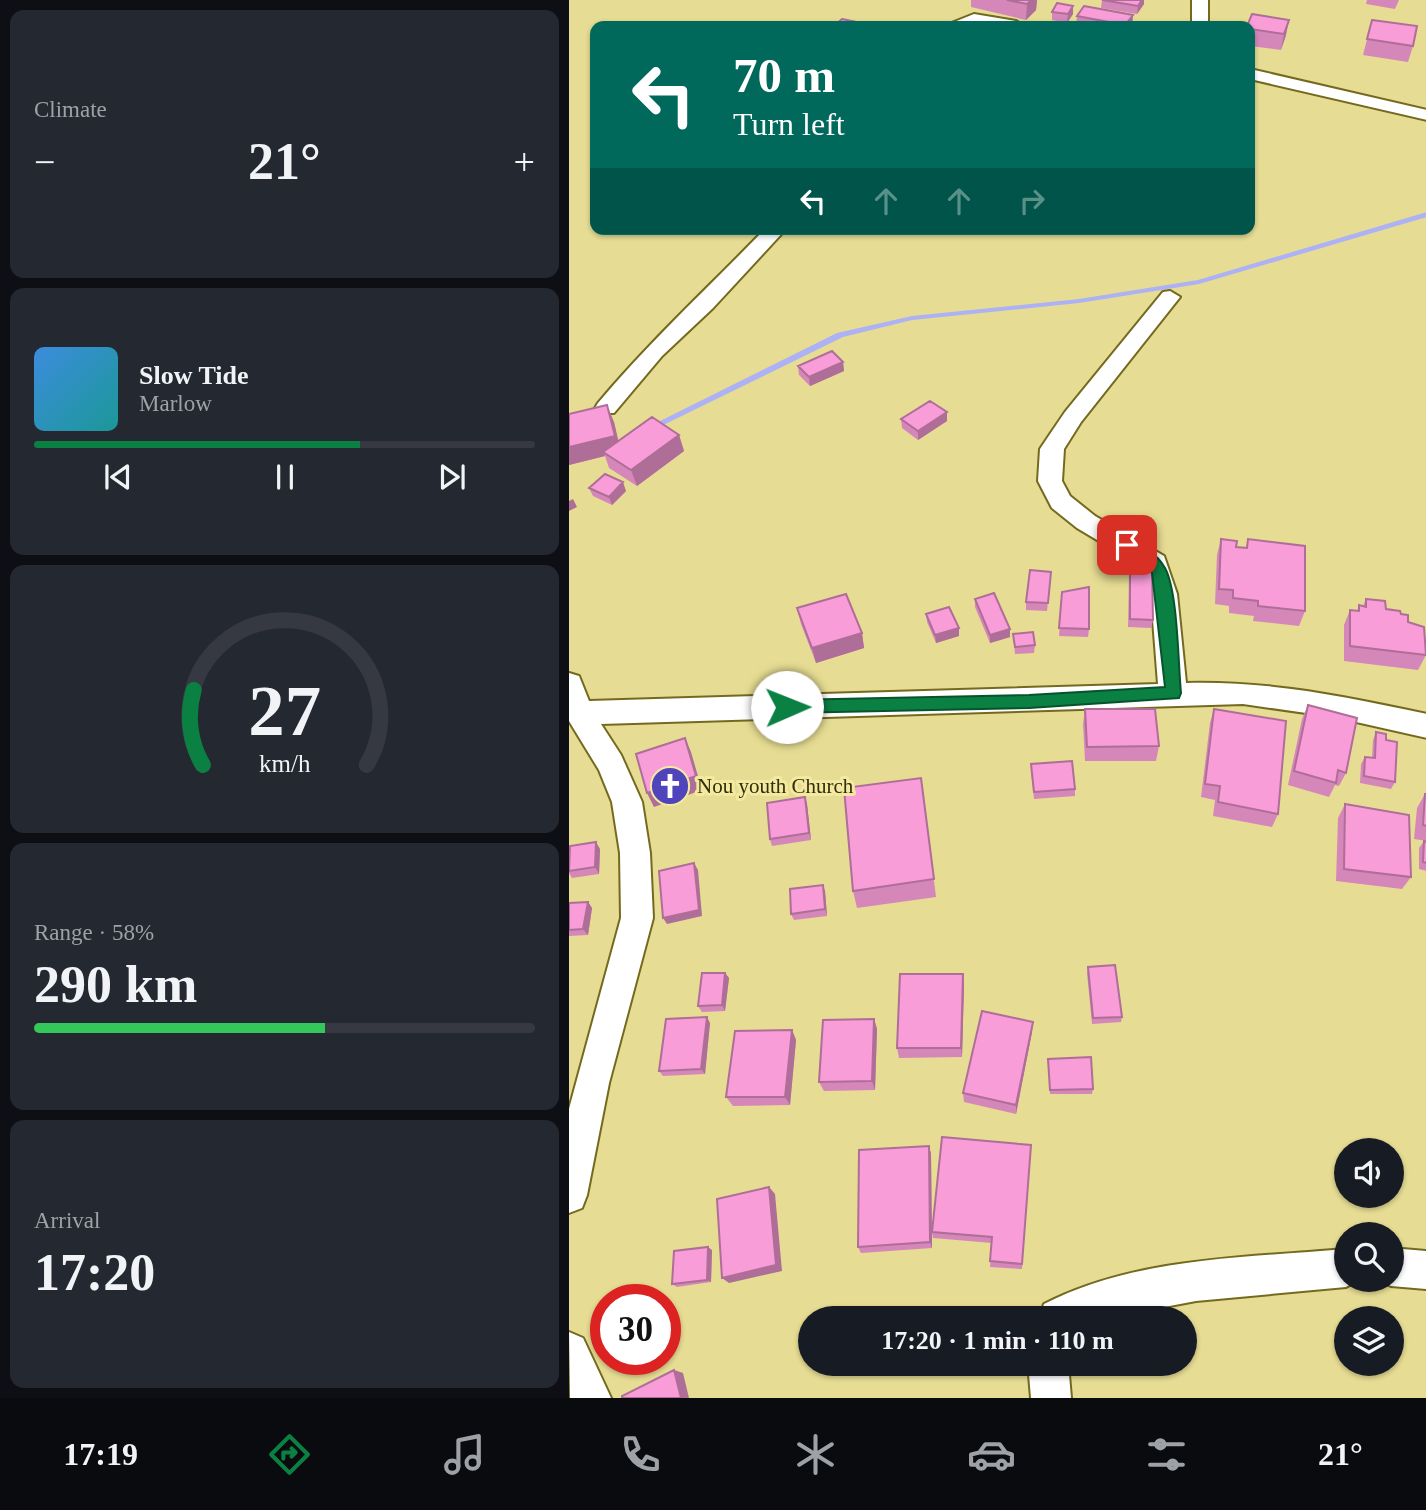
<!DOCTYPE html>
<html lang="en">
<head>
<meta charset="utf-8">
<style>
	:root { --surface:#171b24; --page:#242831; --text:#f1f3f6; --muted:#9ea1a6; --line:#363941; --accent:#0b8043 }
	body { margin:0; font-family:Georgia,serif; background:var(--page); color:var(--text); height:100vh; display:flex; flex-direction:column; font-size:26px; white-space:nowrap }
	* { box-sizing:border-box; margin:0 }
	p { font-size:23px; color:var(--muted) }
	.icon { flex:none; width:38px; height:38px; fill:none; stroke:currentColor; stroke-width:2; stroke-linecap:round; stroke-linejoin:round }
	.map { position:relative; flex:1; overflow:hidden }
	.side { display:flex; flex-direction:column; gap:10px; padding:10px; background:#0d0f14; width:569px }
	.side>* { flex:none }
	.top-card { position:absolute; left:21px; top:21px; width:665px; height:214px; border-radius:14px; box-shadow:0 2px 5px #0004; background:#00695c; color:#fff; overflow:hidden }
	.controls { position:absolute; left:765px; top:1138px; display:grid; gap:14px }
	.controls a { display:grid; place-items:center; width:70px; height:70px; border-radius:50%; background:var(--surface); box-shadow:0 2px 5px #0004; font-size:35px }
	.speed { position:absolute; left:21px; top:1284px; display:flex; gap:14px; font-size:35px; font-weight:700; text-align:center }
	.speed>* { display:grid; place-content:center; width:91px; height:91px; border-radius:50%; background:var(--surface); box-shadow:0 2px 5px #0004; line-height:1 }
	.speed .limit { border:10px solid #d22; background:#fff; color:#111 }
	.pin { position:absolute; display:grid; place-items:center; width:60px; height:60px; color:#fff; margin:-30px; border-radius:14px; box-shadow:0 4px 10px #0006 }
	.me { position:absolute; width:77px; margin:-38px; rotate:89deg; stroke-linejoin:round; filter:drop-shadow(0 0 5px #0008) }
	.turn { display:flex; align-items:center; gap:24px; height:147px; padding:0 28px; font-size:32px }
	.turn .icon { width:91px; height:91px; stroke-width:2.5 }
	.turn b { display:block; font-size:49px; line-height:60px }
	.lanes { display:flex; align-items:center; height:66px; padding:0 28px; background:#0003; justify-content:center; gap:35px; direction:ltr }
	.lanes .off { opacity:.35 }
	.big { font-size:52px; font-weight:600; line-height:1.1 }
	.side .tile { flex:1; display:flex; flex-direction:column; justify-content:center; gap:10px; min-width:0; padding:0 24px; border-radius:14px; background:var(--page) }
	.side .dial { align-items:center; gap:0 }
	.dial svg { height:182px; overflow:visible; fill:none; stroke:var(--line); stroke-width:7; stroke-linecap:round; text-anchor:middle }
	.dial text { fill:var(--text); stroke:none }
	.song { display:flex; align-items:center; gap:21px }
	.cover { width:84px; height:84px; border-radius:10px; background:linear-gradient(135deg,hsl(210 70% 55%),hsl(180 70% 35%)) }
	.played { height:7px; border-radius:4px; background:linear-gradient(90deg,var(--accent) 65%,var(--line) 65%) }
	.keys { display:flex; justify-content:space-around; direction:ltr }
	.heat { display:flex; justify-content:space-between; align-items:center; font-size:38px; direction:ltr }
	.charge { height:10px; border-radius:5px; background:linear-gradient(90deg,#34c759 58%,var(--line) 0) }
	.trip { position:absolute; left:229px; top:1306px; width:399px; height:70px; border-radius:35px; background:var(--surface); box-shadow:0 2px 5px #0004; font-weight:600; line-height:70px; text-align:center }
	.tabs { display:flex; height:112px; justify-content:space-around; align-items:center; background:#090b0e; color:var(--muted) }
	.tabs .icon { width:49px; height:49px }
	.tabs .current { color:var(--accent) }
	.tabs b { font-size:32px; color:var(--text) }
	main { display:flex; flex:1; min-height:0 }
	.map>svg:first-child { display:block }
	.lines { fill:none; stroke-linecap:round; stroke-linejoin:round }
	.stream { fill:#adb1f5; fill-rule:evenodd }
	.street-casing { stroke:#746a1f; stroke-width:4 }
	.street { fill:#fff; fill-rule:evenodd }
	.wall { fill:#d587ba }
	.shaded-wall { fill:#ae6e97 }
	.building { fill:#f89dd8; stroke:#ae6e97; stroke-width:2 }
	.route { fill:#0b8043; stroke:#07532c; stroke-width:2 }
	.labels { text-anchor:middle; stroke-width:6; stroke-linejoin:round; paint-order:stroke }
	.poi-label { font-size:21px; fill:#312d0e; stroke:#f3e99f; text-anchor:start }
</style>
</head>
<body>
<main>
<section class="side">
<div class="tile"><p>Climate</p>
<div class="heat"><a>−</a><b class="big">21°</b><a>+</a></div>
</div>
<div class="tile">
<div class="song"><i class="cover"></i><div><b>Slow Tide</b><p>Marlow</p></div></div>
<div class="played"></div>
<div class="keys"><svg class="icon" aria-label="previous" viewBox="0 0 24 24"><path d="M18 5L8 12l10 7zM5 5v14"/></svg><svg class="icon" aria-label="pause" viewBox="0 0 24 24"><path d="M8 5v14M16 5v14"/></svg><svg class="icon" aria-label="next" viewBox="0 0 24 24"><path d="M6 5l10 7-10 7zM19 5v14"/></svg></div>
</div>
<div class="tile dial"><svg viewBox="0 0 100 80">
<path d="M14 69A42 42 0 1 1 86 69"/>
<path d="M14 69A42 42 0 0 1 10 36" stroke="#0b8043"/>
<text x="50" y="56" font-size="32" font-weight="700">27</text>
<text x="50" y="72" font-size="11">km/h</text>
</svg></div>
<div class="tile"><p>Range · 58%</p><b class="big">290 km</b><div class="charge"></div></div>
<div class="tile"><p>Arrival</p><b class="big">17:20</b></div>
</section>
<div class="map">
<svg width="858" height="1398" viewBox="0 0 858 1398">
	<rect width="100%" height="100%" fill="#e6dc93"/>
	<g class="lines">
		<path class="stream" d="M858,212V217L630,284L510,303L343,320L274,337L84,430H78L77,428L268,333L343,316L510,299L629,280Z"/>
		<g class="street-casing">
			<path id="street" d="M623,0H639V26H623Z
				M405,14L447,21L455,26H375Z
				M681,69L858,110V120L681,79Z
				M196,229H217L144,308L93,356L45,413H29L26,408L29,403C81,341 140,287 196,229Z
				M601,291L611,297L512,422L495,449L493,481L501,496L526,516L595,556L608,594L617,683C702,681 774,696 858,714V738L765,717L674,704L32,724L52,755L73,802L81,853L84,918L40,1083L18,1195L13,1208L0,1213V1109L52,918L51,853L43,802L30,770L0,721V673L10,676L20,701L589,684L582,594L575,568L508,528L483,508L469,481L471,449L475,443L496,412L594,292Z
				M822,1248L858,1251V1289L822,1286L809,1280L822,1279Z
				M777,1249V1279H791L777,1287L627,1301L537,1318H470L475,1304C567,1257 676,1258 777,1249Z
				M0,1332L14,1338L42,1398H1Z
				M459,1363H499L502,1398H462Z"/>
		</g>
		<use href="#street" class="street"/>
	</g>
	<path class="wall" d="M402,0H468L467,10L457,20L402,7Z
		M533,0L575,4L568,14L532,8Z
		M798,0H830L826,9L797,4Z
		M504,6V14L498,23L483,20V12Z
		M564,15L563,26H507L508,16Z
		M803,20L844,46L839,62L794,55Z
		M681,26L717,35L712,50L681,46Z
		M274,362L275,371L241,386L230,375L229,366Z
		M0,414L45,422L49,441L110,435L115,451L68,486L40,468L36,456L0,465Z
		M332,419L378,421L349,440L333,428Z
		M20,488L57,491L43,505L24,496Z
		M652,539L667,547L677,548L679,539L736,611L730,626L684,621L685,616L660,613V606L646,604L648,555Z
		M561,567L584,620L582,628L559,627L560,575Z
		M482,572L478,611L457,610V602Z
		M493,592L520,629L519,637L490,636Z
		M406,599L441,637L421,643L406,607Z
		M797,599L817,609L832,614L839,622L857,655L849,670L775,661V625L781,610L788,611L790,605L794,606Z
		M228,608L293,633L295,648L247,663L232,624Z
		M357,614L390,636L367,643L358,622Z
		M444,634L466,645L465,653L446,654Z
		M739,705L777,773L770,786L766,785L760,797L719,785L733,719Z
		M516,709L590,746L587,761H516L514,724Z
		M645,709L709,814L703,827L644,816L646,800L632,797L641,723Z
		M807,732L817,740L826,782L822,789L791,783L792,764L796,757L803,758L804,740Z
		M462,764L506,789V796L465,799L462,771Z
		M352,778L367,897L288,908L284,891Z
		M856,794H858V841L845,839L848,808Z
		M236,797L238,804L242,840L203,846L201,839Z
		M776,804L842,877L833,889L767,881L769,818Z
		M855,841L858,842V871L850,869V848Z
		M31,849L30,874L3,878L0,873V857Z
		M256,891L258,916L225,920L222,914Z
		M19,902L23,908L19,935L0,936V903Z
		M519,967L553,1017L552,1022L523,1024L518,973Z
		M156,973L160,978L156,1011L133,1012L129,1006Z
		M394,974L395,985L393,1057L330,1058L328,1048Z
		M305,1019L308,1029L306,1090L255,1091L250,1082Z
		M141,1023L136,1074L94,1076L90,1071Z
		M223,1030L227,1040L221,1105L164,1106L157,1097Z
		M463,1032L447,1114L395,1102L394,1093Z
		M479,1059L524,1089L523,1094H481Z
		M462,1145L453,1269L421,1267L423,1243L364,1238L363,1233V1248L292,1253L289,1247L360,1146L362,1154L363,1231Z
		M143,1250L142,1282L108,1287L103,1284Z"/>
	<path class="shaded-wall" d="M462,0H468L467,10L457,20L458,4Z
		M573,0H575V4L568,14L569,6Z
		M504,6V14L498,23L499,14Z
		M564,15L563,26H556V25Z
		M720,20L717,35L712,50L715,34Z
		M274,362L275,371L241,386L240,377Z
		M38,405L45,422L52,452H34L36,456L0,465V447Z
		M378,412V421L349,440V431Z
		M110,435L115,451L68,486L62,470Z
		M54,482L57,491L43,505L40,497Z
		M4,499L8,507L0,511V501Z
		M390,628V636L367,643L366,635Z
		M441,629V637L421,643V635Z
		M293,633L295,648L247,663L243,648Z
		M116,738L122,752L133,790L85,807L78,793Z
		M236,797L238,804L242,840L240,833Z
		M27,842L31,849L30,874L26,867Z
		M125,863L129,870L133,916L98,924L94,918Z
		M254,885L256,891L258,916L256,909Z
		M19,902L23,908L19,935L14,929Z
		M156,973L160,978L156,1011L153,1005Z
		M394,974L395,985L393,1057L392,1048Z
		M138,1017L141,1023L136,1074L132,1069Z
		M305,1019L308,1029L306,1090L303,1081Z
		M464,1022L463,1032L447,1114V1105Z
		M223,1030L227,1040L221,1105L216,1097Z
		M360,1146L362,1154L363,1248L361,1242Z
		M200,1187L206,1194L213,1271L160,1283L153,1278Z
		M139,1247L143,1250L142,1282L138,1280Z
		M105,1370L114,1373L120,1398H112Z"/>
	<path class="building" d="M438,0H462L458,4Z
		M533,0H573L569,6Z
		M488,3L504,6L499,14L483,12Z
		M515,6L564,15L556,25L508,16Z
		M683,14L720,20L715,34L681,29V26H678Z
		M273,19L307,26H265Z
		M803,20L848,26L844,46L798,39Z
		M263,351L274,362L240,377L229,366Z
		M361,401L378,412L349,431L332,419Z
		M38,405L46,436L0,447V414Z
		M83,417L110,435L62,470L34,452Z
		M36,474L54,482L40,497L20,488Z
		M652,539L668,541L667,547L678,548L679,539L736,546V611L689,606V601L664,598V590L650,589Z
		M561,567L583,568L584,620L561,619Z
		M461,570L482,572L479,603L457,602Z
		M520,587V629L490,628L493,592Z
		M425,593L441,629L421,635L406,599Z
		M277,594L293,633L243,648L228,608Z
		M797,599L816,601L817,609L831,611L832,614L839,615V622L855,627L857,655L781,646V610L790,611V605L797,607Z
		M380,607L390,628L366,635L357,614Z
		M464,632L466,645L446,647L444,634Z
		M739,705L788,718L777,773L769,770L767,783L725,771Z
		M516,709H586L590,746L518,747Z
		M645,709L717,721L709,814L649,802L651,786L636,784Z
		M807,732L817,734V740L828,742L826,782L795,776L796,757L806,758Z
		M116,738L127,776L78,793L67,754Z
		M503,761L506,789L465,792L462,764Z
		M352,778L365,879L284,891L275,788Z
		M856,794H858V826L854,825Z
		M236,797L240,833L201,839L198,803Z
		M776,804L840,815L842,877L775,869Z
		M855,841L858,842V863L854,862Z
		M27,842L26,867L0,871L1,846Z
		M125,863L130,910L94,918L90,871Z
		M254,885L256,909L222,914L221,889Z
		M19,902L14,929L0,930V903Z
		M546,965L553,1017L524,1018L519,967Z
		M133,973H156L153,1005L129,1006Z
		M331,974H394L392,1048H328Z
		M413,1011L464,1022L447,1105L394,1093Z
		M138,1017L132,1069L90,1071L97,1019Z
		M305,1019L303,1081L250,1082L254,1020Z
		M223,1030L216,1097H157L166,1031Z
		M522,1057L524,1089L481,1090L479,1059Z
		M373,1137L462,1145L453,1264L421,1261L423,1237L363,1232Z
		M360,1146L361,1242L289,1247L290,1150Z
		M200,1187L207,1265L153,1278L148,1199Z
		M139,1247L138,1280L103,1284L105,1251Z
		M105,1370L112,1398H53V1396Z"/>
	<path class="route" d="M558,539C573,544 588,554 596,568C609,592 609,663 612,693L610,698L460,708L218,713L210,707L218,700L460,695L596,687L583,573C574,561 559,556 550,545Z"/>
	<defs>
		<g id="church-disc" transform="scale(2.0125)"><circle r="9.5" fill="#4f44bb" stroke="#f3e99f"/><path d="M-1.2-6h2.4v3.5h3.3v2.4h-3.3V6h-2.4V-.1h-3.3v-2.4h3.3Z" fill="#fff"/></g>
	</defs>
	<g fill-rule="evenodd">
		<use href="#church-disc" x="101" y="786"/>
	</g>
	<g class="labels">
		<g class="poi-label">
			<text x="128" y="793">Nou youth Church</text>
		</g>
	</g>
</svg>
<div class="controls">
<a><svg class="icon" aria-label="sound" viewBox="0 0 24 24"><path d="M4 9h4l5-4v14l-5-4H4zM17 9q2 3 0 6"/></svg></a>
<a><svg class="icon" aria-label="search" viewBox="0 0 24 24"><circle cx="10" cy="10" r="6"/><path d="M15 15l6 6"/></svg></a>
<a><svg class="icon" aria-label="layers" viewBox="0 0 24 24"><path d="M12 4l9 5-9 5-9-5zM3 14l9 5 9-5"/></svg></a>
</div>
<div class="speed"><div class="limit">30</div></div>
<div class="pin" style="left:558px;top:545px;background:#d93025"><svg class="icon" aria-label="arrive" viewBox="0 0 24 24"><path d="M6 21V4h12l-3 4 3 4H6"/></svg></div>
<svg class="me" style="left:218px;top:707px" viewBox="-20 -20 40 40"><circle r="19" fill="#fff"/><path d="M0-13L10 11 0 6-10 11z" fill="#0b8043"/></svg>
<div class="trip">17:20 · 1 min · 110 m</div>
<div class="top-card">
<div class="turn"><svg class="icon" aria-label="left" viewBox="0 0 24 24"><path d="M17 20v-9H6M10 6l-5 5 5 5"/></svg><div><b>70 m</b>Turn left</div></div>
<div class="lanes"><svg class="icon" aria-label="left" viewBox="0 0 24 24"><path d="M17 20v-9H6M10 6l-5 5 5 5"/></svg><svg class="icon off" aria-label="ahead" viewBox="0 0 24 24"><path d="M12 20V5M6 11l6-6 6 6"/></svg><svg class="icon off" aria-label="ahead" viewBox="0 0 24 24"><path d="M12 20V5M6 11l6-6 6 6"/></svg><svg class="icon off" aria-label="right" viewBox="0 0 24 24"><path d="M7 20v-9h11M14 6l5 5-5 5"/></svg></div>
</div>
</div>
</main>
<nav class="tabs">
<b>17:19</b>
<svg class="icon current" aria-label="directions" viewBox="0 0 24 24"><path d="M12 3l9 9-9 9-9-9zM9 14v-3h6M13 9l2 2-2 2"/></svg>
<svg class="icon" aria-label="music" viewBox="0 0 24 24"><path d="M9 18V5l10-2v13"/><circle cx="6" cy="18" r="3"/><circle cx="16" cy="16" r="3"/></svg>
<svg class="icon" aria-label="phone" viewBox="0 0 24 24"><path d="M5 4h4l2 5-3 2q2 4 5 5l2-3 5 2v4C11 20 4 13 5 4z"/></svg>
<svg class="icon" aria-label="climate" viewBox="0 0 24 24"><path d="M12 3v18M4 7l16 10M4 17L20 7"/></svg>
<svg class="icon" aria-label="car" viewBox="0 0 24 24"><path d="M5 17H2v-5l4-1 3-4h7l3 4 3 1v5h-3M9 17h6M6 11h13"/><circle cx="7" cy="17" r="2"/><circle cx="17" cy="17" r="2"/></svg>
<svg class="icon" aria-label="filters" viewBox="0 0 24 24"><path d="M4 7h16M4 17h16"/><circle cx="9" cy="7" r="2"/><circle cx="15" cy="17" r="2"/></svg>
<b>21°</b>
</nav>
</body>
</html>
